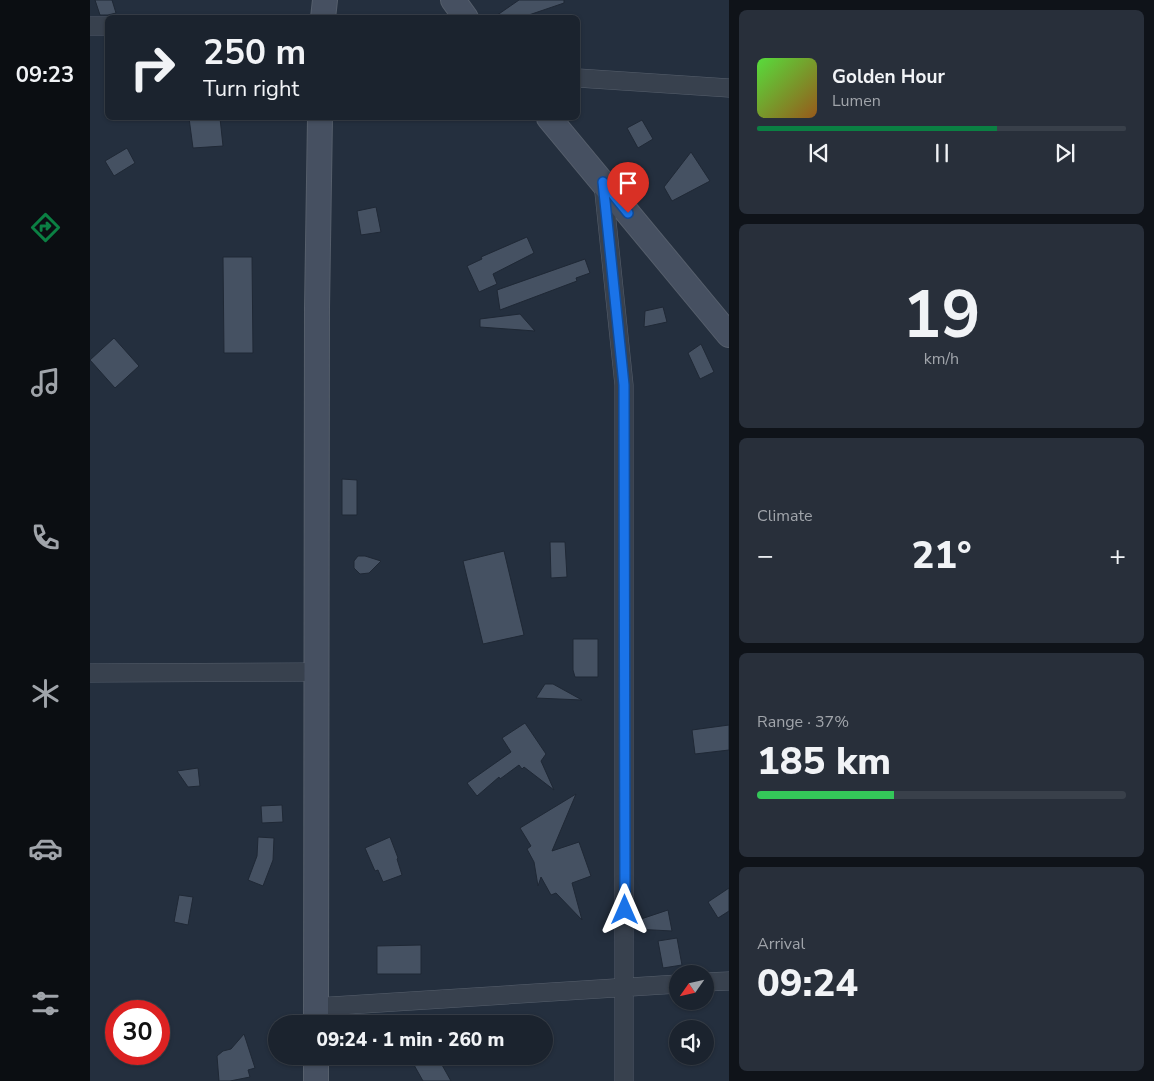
<!DOCTYPE html>
<html lang="en">
<head>
<meta charset="utf-8">
<style>
	:root { --surface:#1b232e; --page:#282f3a; --text:#f1f3f6; --muted:#a0a4aa; --line:#39404a; --accent:#0b8043 }
	body { margin:0; font-family:"Nunito Sans",sans-serif; background:var(--page); color:var(--text); height:100vh; display:flex; flex-direction:column; font-size:19px; white-space:nowrap }
	* { box-sizing:border-box; margin:0 }
	p { font-size:16px; color:var(--muted) }
	.icon { flex:none; width:28px; height:28px; fill:none; stroke:currentColor; stroke-width:2; stroke-linecap:round; stroke-linejoin:round }
	.map { position:relative; flex:1; overflow:hidden }
	.side { display:flex; flex-direction:column; gap:10px; padding:10px; background:#0f1319; width:425px }
	.side>* { flex:none }
	.hud { position:absolute; left:15px; top:15px; width:475px; height:105px; border-radius:8px; box-shadow:0 1px 4px #0004,0 0 0 1px var(--line); background:#1b232e; color:var(--text); overflow:hidden }
	.needle { width:32px; rotate:236deg }
	.tools { position:absolute; left:579px; top:965px; display:grid; gap:10px }
	.tools a { display:grid; place-items:center; width:45px; height:45px; border-radius:50%; background:var(--surface); box-shadow:0 1px 4px #0004,0 0 0 1px var(--line); font-size:25px }
	.speed { position:absolute; left:15px; top:1000px; display:flex; gap:10px; font-size:25px; font-weight:700; text-align:center }
	.speed>* { display:grid; place-content:center; width:65px; height:65px; border-radius:50%; background:var(--surface); box-shadow:0 1px 4px #0004,0 0 0 1px var(--line); line-height:1 }
	.speed .limit { border:8px solid #d22; background:#fff; color:#111 }
	.pin { position:absolute; display:grid; place-items:center; width:42px; height:42px; color:#fff; margin:-51px -21px; border-radius:50% 50% 50% 0; rotate:-45deg; box-shadow:0 0 5px #0007 }
	.pin .icon { rotate:45deg }
	.me { position:absolute; width:55px; margin:-28px; rotate:0deg; stroke-linejoin:round; filter:drop-shadow(0 0 4px #0008) }
	.turn { display:flex; align-items:center; gap:18px; height:105px; padding:0 15px; font-size:22px }
	.turn .icon { width:65px; height:65px; stroke-width:2.5 }
	.turn b { display:block; font-size:35px; line-height:42px }
	.big { font-size:38px; font-weight:800; line-height:1.1 }
	.side .card { flex:1; display:flex; flex-direction:column; justify-content:center; gap:8px; min-width:0; padding:0 18px; border-radius:8px; background:var(--page) }
	.side .dial { align-items:center; gap:0 }
	.dial b { font-size:65px; line-height:1 }
	.song { display:flex; align-items:center; gap:15px }
	.cover { width:60px; height:60px; border-radius:8px; background:linear-gradient(135deg,hsl(110 70% 55%),hsl(30 70% 35%)) }
	.played { height:5px; border-radius:2px; background:linear-gradient(90deg,var(--accent) 65%,var(--line) 65%) }
	.keys { display:flex; justify-content:space-around; direction:ltr }
	.heat { display:flex; justify-content:space-between; align-items:center; font-size:28px; direction:ltr }
	.charge { height:8px; border-radius:4px; background:linear-gradient(90deg,#34c759 37%,var(--line) 0) }
	.trip { position:absolute; left:178px; top:1015px; width:285px; height:50px; border-radius:25px; background:var(--surface); box-shadow:0 1px 4px #0004,0 0 0 1px var(--line); font-weight:800; line-height:50px; text-align:center }
	main { display:flex; flex:1; min-height:0 }
	.tabs { display:flex; flex-direction:column; width:90px; justify-content:space-around; align-items:center; background:#0b0e12; color:var(--muted) }
	.tabs .icon { width:35px; height:35px }
	.tabs .on { color:var(--accent) }
	.tabs b { font-size:22px; color:var(--text) }
	.map>svg:first-child { display:block }
	.building { fill:#455162; stroke:#1f2835 }
	.lines { fill:none; stroke-linecap:round; stroke-linejoin:round }
	.street-casing { stroke:#565f6c; stroke-width:19 }
	.secondary-casing { stroke:#565f6c; stroke-width:26 }
	.street { stroke:#38414e; stroke-width:18 }
	.secondary { stroke:#465061; stroke-width:24 }
	.route-casing { stroke:#114b97; stroke-width:12 }
	.route { stroke:#1a73e8; stroke-width:9 }
</style>
</head>
<body>
<main>
<nav class="tabs">
<b>09:23</b>
<svg class="icon on" aria-label="directions" viewBox="0 0 24 24"><path d="M12 3l9 9-9 9-9-9zM9 14v-3h6M13 9l2 2-2 2"/></svg>
<svg class="icon" aria-label="music" viewBox="0 0 24 24"><path d="M9 18V5l10-2v13"/><circle cx="6" cy="18" r="3"/><circle cx="16" cy="16" r="3"/></svg>
<svg class="icon" aria-label="phone" viewBox="0 0 24 24"><path d="M5 4h4l2 5-3 2q2 4 5 5l2-3 5 2v4C11 20 4 13 5 4z"/></svg>
<svg class="icon" aria-label="climate" viewBox="0 0 24 24"><path d="M12 3v18M4 7l16 10M4 17L20 7"/></svg>
<svg class="icon" aria-label="car" viewBox="0 0 24 24"><path d="M5 17H2v-5l4-1 3-4h7l3 4 3 1v5h-3M9 17h6M6 11h13"/><circle cx="7" cy="17" r="2"/><circle cx="17" cy="17" r="2"/></svg>
<svg class="icon" aria-label="filters" viewBox="0 0 24 24"><path d="M4 7h16M4 17h16"/><circle cx="9" cy="7" r="2"/><circle cx="15" cy="17" r="2"/></svg>
</nav>
<div class="map">
<svg width="639" height="1081" viewBox="0 0 639 1081">
	<rect width="100%" height="100%" fill="#242f3e"/>
	<path class="building" d="M5,0H22L26,13L18,15H10Z
		M429,0H474V3L430,18H403Z
		M99,118H130L133,146L103,148Z
		M552,120L563,139L548,148L537,128Z
		M37,148L45,163L24,176L15,161Z
		M601,152L620,181L582,201L574,187Z
		M286,207L291,232L271,235L267,211Z
		M437,237L444,253L403,274L407,284L389,292L377,266L392,259L391,257Z
		M133,257H162L163,353H134Z
		M495,259L500,273L486,278L487,281L410,310L407,290Z
		M573,307L577,322L554,327L555,311Z
		M430,314L445,331L390,327V319Z
		M24,338L49,366L25,388L0,360Z
		M611,344L624,372L610,379L598,353Z
		M252,479L267,480V515H252Z
		M460,542H475L477,577L461,578Z
		M414,551L434,635L393,644L373,561Z
		M268,556H275L291,561L279,573L270,574L264,568V561Z
		M483,639H508V677H485L483,670Z
		M455,684H463L492,700L446,698Z
		M435,723L456,754L451,761L464,790L434,767L432,769L429,765L410,779L409,777L387,796L377,783L421,752L412,738Z
		M639,725V750L605,754L602,730Z
		M108,768L110,786L98,787L87,771Z
		M486,794L462,851L489,842L501,876L482,883L492,920L466,893L461,895L451,877L448,886L444,862L437,849L441,846L430,828Z
		M192,805L193,822L172,823L171,806Z
		M168,837L184,838L183,860L173,886L158,880L167,856Z
		M300,837L308,858L307,859L312,875L293,882L288,870L285,871L275,848Z
		M639,888V911L628,918L618,902Z
		M89,895L103,897L98,925L84,922Z
		M578,910L582,931L545,929V921Z
		M587,938L592,965L573,968L568,941Z
		M331,945V974H287V946Z
		M154,1034L165,1068L158,1070L160,1077L140,1081H129L127,1056L133,1051L141,1049Z
		M319,1056H347L361,1081H333Z"/>
	<g class="lines">
		<g class="street-casing">
			<path id="street" d="M0,26H18
				M488,78L639,88
				M513,183L534,385V1081
				M0,673L226,672
				M615,982L639,981
				M226,1007L588,984"/>
		</g>
		<g class="secondary-casing">
			<path id="secondary" d="M363,0L376,18
				M233,18L235,0
				M459,118L639,335
				M226,1024L227,308L230,118
				M226,1081V1056"/>
		</g>
		<use href="#street" class="street"/>
		<use href="#secondary" class="secondary"/>
	</g>
	<g class="lines">
		<g class="route-casing">
			<path id="route" d="M535,910L534,385L513,182L538,213"/>
		</g>
		<use href="#route" class="route"/>
	</g>
</svg>
<div class="tools">
<a><svg class="needle" viewBox="-14 -14 28 28"><path d="M0-13l5 13h-10z" fill="#e53935"/><path d="M0 13l5-13h-10z" fill="#a0a4aa"/></svg></a>
<a><svg class="icon" aria-label="sound" viewBox="0 0 24 24"><path d="M4 9h4l5-4v14l-5-4H4zM17 9q2 3 0 6"/></svg></a>
</div>
<div class="speed"><div class="limit">30</div></div>
<div class="pin" style="left:538px;top:213px;background:#d93025"><svg class="icon" aria-label="arrive" viewBox="0 0 24 24"><path d="M6 21V4h12l-3 4 3 4H6"/></svg></div>
<svg class="me" style="left:535px;top:910px" viewBox="-20 -20 40 40"><path d="M0-17L14 15 0 8-14 15z" fill="#1a73e8" stroke="#fff" stroke-width="4"/></svg>
<div class="trip">09:24 · 1 min · 260 m</div>
<div class="hud">
<div class="turn"><svg class="icon" aria-label="right" viewBox="0 0 24 24"><path d="M7 20v-9h11M14 6l5 5-5 5"/></svg><div><b>250 m</b>Turn right</div></div>
</div>
</div>
<section class="side">
<div class="card">
<div class="song"><i class="cover"></i><div><b>Golden Hour</b><p>Lumen</p></div></div>
<div class="played"></div>
<div class="keys"><svg class="icon" aria-label="previous" viewBox="0 0 24 24"><path d="M18 5L8 12l10 7zM5 5v14"/></svg><svg class="icon" aria-label="pause" viewBox="0 0 24 24"><path d="M8 5v14M16 5v14"/></svg><svg class="icon" aria-label="next" viewBox="0 0 24 24"><path d="M6 5l10 7-10 7zM19 5v14"/></svg></div>
</div>
<div class="card dial"><b>19</b><p>km/h</p></div>
<div class="card"><p>Climate</p>
<div class="heat"><a>−</a><b class="big">21°</b><a>+</a></div>
</div>
<div class="card"><p>Range · 37%</p><b class="big">185 km</b><div class="charge"></div></div>
<div class="card"><p>Arrival</p><b class="big">09:24</b></div>
</section>
</main>
</body>
</html>
